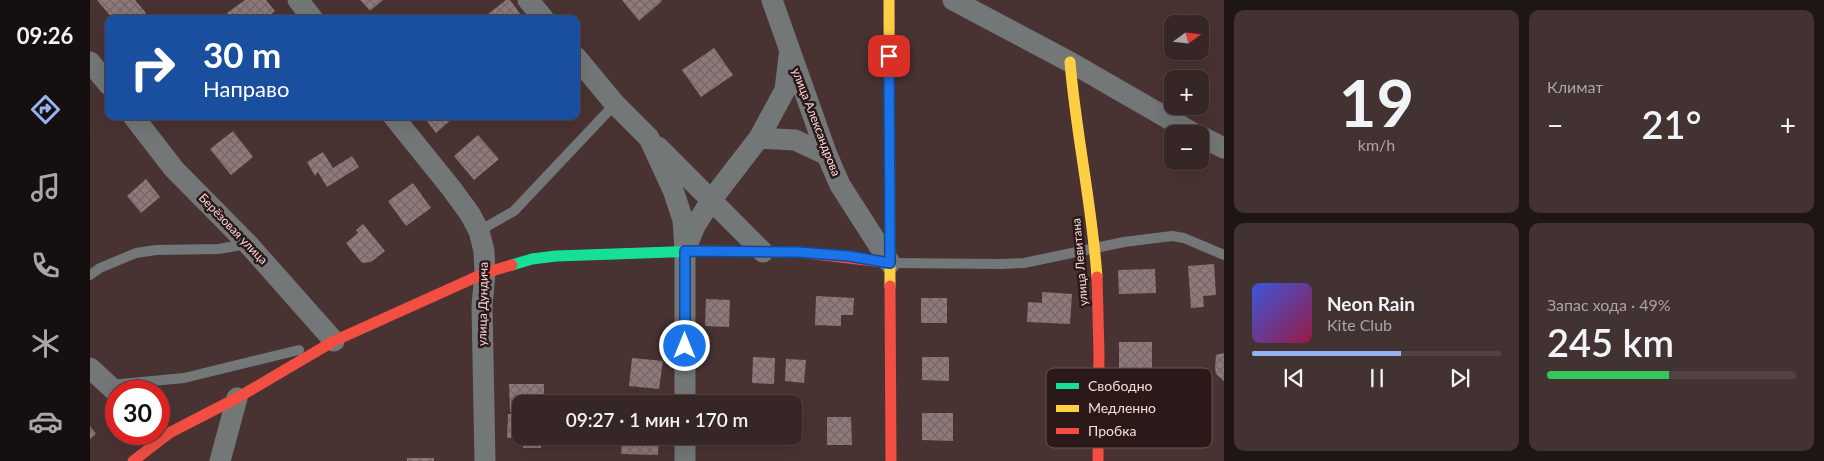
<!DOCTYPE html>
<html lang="ru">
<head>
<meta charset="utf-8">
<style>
	:root { --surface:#372626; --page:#423232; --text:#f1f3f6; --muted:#aaa5a7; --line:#514343; --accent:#95b2f1 }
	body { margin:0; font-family:Lato,sans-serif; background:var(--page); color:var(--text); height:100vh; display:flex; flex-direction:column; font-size:19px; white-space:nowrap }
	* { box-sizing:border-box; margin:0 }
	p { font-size:16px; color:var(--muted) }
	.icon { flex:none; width:28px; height:28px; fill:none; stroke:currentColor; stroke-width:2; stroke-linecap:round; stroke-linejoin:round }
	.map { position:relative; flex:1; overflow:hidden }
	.drawer { display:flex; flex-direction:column; gap:10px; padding:10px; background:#1e1515; width:600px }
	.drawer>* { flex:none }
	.top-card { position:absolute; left:15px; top:15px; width:475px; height:105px; border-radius:10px; box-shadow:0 5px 20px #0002,0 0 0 1px var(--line); background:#1a4fa0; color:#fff; overflow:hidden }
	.needle { width:32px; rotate:75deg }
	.controls { position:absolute; left:1074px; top:15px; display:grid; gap:10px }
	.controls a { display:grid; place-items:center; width:45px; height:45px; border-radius:10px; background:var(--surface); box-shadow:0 5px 20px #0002,0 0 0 1px var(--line); font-size:25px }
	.speed { position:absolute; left:15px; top:380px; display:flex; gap:10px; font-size:25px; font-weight:700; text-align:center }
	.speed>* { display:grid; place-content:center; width:65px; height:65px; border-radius:50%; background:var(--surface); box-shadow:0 5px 20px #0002,0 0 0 1px var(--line); line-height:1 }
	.speed .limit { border:8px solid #d22; background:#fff; color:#111 }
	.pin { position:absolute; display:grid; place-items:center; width:42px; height:42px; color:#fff; margin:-21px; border-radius:10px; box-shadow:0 2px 8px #0006 }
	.me { position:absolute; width:55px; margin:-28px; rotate:0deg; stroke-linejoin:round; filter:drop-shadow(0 0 4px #0008) }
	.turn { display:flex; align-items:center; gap:18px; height:105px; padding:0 15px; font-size:22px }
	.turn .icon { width:65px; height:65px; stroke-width:2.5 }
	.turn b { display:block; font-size:35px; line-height:42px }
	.big { font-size:38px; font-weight:600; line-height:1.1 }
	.drawer .tile { flex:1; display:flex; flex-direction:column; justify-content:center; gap:8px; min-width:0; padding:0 18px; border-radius:10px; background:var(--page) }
	.drawer .dial { align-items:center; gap:0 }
	.dial b { font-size:65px; line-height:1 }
	.song { display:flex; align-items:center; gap:15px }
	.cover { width:60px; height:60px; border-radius:8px; background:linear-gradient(135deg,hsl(230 70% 55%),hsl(340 70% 35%)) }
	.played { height:5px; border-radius:2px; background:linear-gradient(90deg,var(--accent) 60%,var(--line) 60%) }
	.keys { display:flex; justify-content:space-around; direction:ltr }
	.heat { display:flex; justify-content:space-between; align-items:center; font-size:28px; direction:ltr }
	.charge { height:8px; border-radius:4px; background:linear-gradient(90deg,#34c759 49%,var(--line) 0) }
	.drawer .tiles { flex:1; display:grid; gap:10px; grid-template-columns:repeat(2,1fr) }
	.trip { position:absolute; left:422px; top:395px; width:290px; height:50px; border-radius:10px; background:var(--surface); box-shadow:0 5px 20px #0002,0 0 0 1px var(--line); font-weight:600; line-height:50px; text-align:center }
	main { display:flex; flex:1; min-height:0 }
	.menu { display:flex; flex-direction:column; width:90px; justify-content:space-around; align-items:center; background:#160f0f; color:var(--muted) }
	.menu .icon { width:35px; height:35px }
	.menu .on { color:var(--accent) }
	.menu b { font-size:22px; color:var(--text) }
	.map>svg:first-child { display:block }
	.building { fill:url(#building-cross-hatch) }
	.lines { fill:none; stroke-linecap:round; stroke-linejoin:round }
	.lane { stroke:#737778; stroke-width:10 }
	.street { stroke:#737778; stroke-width:21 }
	.fast { stroke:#16e098; stroke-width:11 }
	.slow { stroke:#ffcf43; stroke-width:11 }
	.jam { stroke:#f24e42; stroke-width:11 }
	.route-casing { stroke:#114b97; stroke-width:12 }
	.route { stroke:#1a73e8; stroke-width:9 }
	.labels { text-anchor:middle; stroke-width:5; stroke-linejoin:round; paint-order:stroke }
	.street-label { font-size:12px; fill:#f8dcdb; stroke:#2b1818 }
	.key { fill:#2b1818; stroke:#685352; stroke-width:1 }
	.key-label { font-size:14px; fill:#f8dcdb }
</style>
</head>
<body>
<main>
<nav class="menu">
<b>09:26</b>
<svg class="icon on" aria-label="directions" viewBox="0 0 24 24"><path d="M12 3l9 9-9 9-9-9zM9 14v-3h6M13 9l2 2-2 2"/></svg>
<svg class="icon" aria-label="music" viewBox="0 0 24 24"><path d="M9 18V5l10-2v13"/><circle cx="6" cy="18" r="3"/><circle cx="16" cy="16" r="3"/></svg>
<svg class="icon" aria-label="phone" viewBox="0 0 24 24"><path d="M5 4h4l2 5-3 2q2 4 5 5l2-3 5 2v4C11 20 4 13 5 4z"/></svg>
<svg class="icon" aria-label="climate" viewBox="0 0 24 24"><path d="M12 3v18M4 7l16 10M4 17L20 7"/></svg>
<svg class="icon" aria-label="car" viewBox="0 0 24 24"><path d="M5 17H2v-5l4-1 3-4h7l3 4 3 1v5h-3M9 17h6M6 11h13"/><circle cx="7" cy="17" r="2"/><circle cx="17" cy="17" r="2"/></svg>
</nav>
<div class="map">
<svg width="1134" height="461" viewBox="0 0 1134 461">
	<defs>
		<pattern id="building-cross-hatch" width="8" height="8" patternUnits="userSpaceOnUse" patternTransform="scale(1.25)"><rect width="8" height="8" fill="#8e7a7a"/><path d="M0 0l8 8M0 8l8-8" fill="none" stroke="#766666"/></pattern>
	</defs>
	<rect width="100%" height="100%" fill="#493232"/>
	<path class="building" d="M7,0H45L56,13L50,19H23Z
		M155,0H176L185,11L176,19H141L137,13Z
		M270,0H293L280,11Z
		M416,0H420L434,19H392Z
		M532,0H571L572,1L549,21Z
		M624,48L643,75L611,97L592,70Z
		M333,116H366L346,133Z
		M143,131L163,157L141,175L120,149Z
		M388,135L409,159L384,180L364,156Z
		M233,152L243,168L262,156L269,167L237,187L228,172L225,176L217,162Z
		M56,179L70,197L51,213L37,196Z
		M323,183L341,208L316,226L298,201Z
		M273,224L295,251L281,262L272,263L256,243L268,233L266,230Z
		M1124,264L1126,295L1113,296L1114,307L1101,308L1098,266Z
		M1065,269L1066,293L1029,294L1028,270Z
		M952,292L982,294L980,324L937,322L938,302L952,303Z
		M726,296L764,298L763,315H751V326L725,325Z
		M831,298H857V323H831Z
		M616,299L640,300L639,327L615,326Z
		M1029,342H1062V370L1029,369Z
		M1134,353V381L1126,374L1125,368L1126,355Z
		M663,357L685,358L684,384L662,383Z
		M832,357H859V381L832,380Z
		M542,358L573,361L569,389L539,386Z
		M696,359L716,360L714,383L695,381Z
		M419,384H454V404H431V412H420Z
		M832,413H863V441L832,440Z
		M418,414H431V437L417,438Z
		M737,417H761L762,445H737Z
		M0,426L6,434L0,439Z
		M432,436H451V448H433Z
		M532,436H569L568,455L531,454Z
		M618,436H649V443L618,442Z
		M317,458H344V461H317Z"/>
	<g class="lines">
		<path class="lane" d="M389,231L424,211L525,104
			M801,263L911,264L934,263L1034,242L1082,236L1094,238L1134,255
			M0,275L10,268L46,253L66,250L128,249L158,244
			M20,385L94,378L209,350"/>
		<path class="street" d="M208,0L223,19
			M438,0L454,19
			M682,0L737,155L750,185L800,263
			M863,0L980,62L1105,134
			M486,57L525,104L559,138L583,190L593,220L595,251V404
			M0,62L19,85
			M43,116L84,169L158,244L244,341
			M303,116L361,188L380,214L389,231L394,251L395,273L392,306L395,461
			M1110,136L1134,148
			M669,138L705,140L737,155
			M568,147L673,252
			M596,248L605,226L622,199L669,138L695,90L699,56
			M0,368L26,392
			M595,436V461
			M130,461L147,398"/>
		<path class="fast" d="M422,265L442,259L466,256L610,251"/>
		<path class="slow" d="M799,0L800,286
			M980,62C986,134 1002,205 1007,277"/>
		<path class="jam" d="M610,251L708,252L800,263
			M1007,277L1009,354L1008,461
			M800,286L801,461
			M43,461L81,432L147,398L244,341L395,273L422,265"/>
	</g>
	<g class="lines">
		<g class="route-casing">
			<path id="route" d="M595,346V251L708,252L759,256L800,263L799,56"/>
		</g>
		<use href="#route" class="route"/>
	</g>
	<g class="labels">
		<g class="street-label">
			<text transform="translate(726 122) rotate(69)" y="4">улица Александрова</text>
			<text transform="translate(143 229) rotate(46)" y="4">Берёзовая улица</text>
			<text transform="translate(990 262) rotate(-95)" y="4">улица Левитана</text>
			<text transform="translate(393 304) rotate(-89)" y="4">улица Дундича</text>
		</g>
	</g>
	<rect x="956" y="368" width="166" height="80" rx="8" class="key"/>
	<rect x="966" y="383" width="23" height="6" fill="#16e098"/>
	<rect x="966" y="405" width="23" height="7" fill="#ffcf43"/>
	<rect x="966" y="428" width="23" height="6" fill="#f24e42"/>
	<g class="key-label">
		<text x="998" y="391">Свободно</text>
		<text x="998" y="413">Медленно</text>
		<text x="998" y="436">Пробка</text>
	</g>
</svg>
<div class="controls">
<a><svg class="needle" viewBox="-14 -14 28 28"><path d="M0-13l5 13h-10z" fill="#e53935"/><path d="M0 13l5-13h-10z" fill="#aaa5a7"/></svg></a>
<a>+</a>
<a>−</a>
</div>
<div class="speed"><div class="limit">30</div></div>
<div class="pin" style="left:799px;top:56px;background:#d93025"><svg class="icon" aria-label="arrive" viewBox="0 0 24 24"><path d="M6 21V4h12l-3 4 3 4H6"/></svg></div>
<svg class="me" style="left:595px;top:346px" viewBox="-20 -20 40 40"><circle r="17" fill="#1a73e8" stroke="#fff" stroke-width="3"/><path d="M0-11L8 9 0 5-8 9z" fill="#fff"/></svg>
<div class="trip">09:27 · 1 мин · 170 m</div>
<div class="top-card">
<div class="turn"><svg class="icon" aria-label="right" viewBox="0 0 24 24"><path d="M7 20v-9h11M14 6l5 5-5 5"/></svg><div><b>30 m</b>Направо</div></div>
</div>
</div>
<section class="drawer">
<div class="tiles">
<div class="tile dial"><b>19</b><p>km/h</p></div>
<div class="tile"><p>Климат</p>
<div class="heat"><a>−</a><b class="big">21°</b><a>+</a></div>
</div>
<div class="tile">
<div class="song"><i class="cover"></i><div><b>Neon Rain</b><p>Kite Club</p></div></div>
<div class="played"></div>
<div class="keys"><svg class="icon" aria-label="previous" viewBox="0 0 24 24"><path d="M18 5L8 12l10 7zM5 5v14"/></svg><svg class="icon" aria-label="pause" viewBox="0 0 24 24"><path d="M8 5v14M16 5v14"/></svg><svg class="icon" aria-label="next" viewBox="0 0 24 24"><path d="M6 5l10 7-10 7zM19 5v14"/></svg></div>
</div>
<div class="tile"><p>Запас хода · 49%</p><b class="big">245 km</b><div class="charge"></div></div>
</div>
</section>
</main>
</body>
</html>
